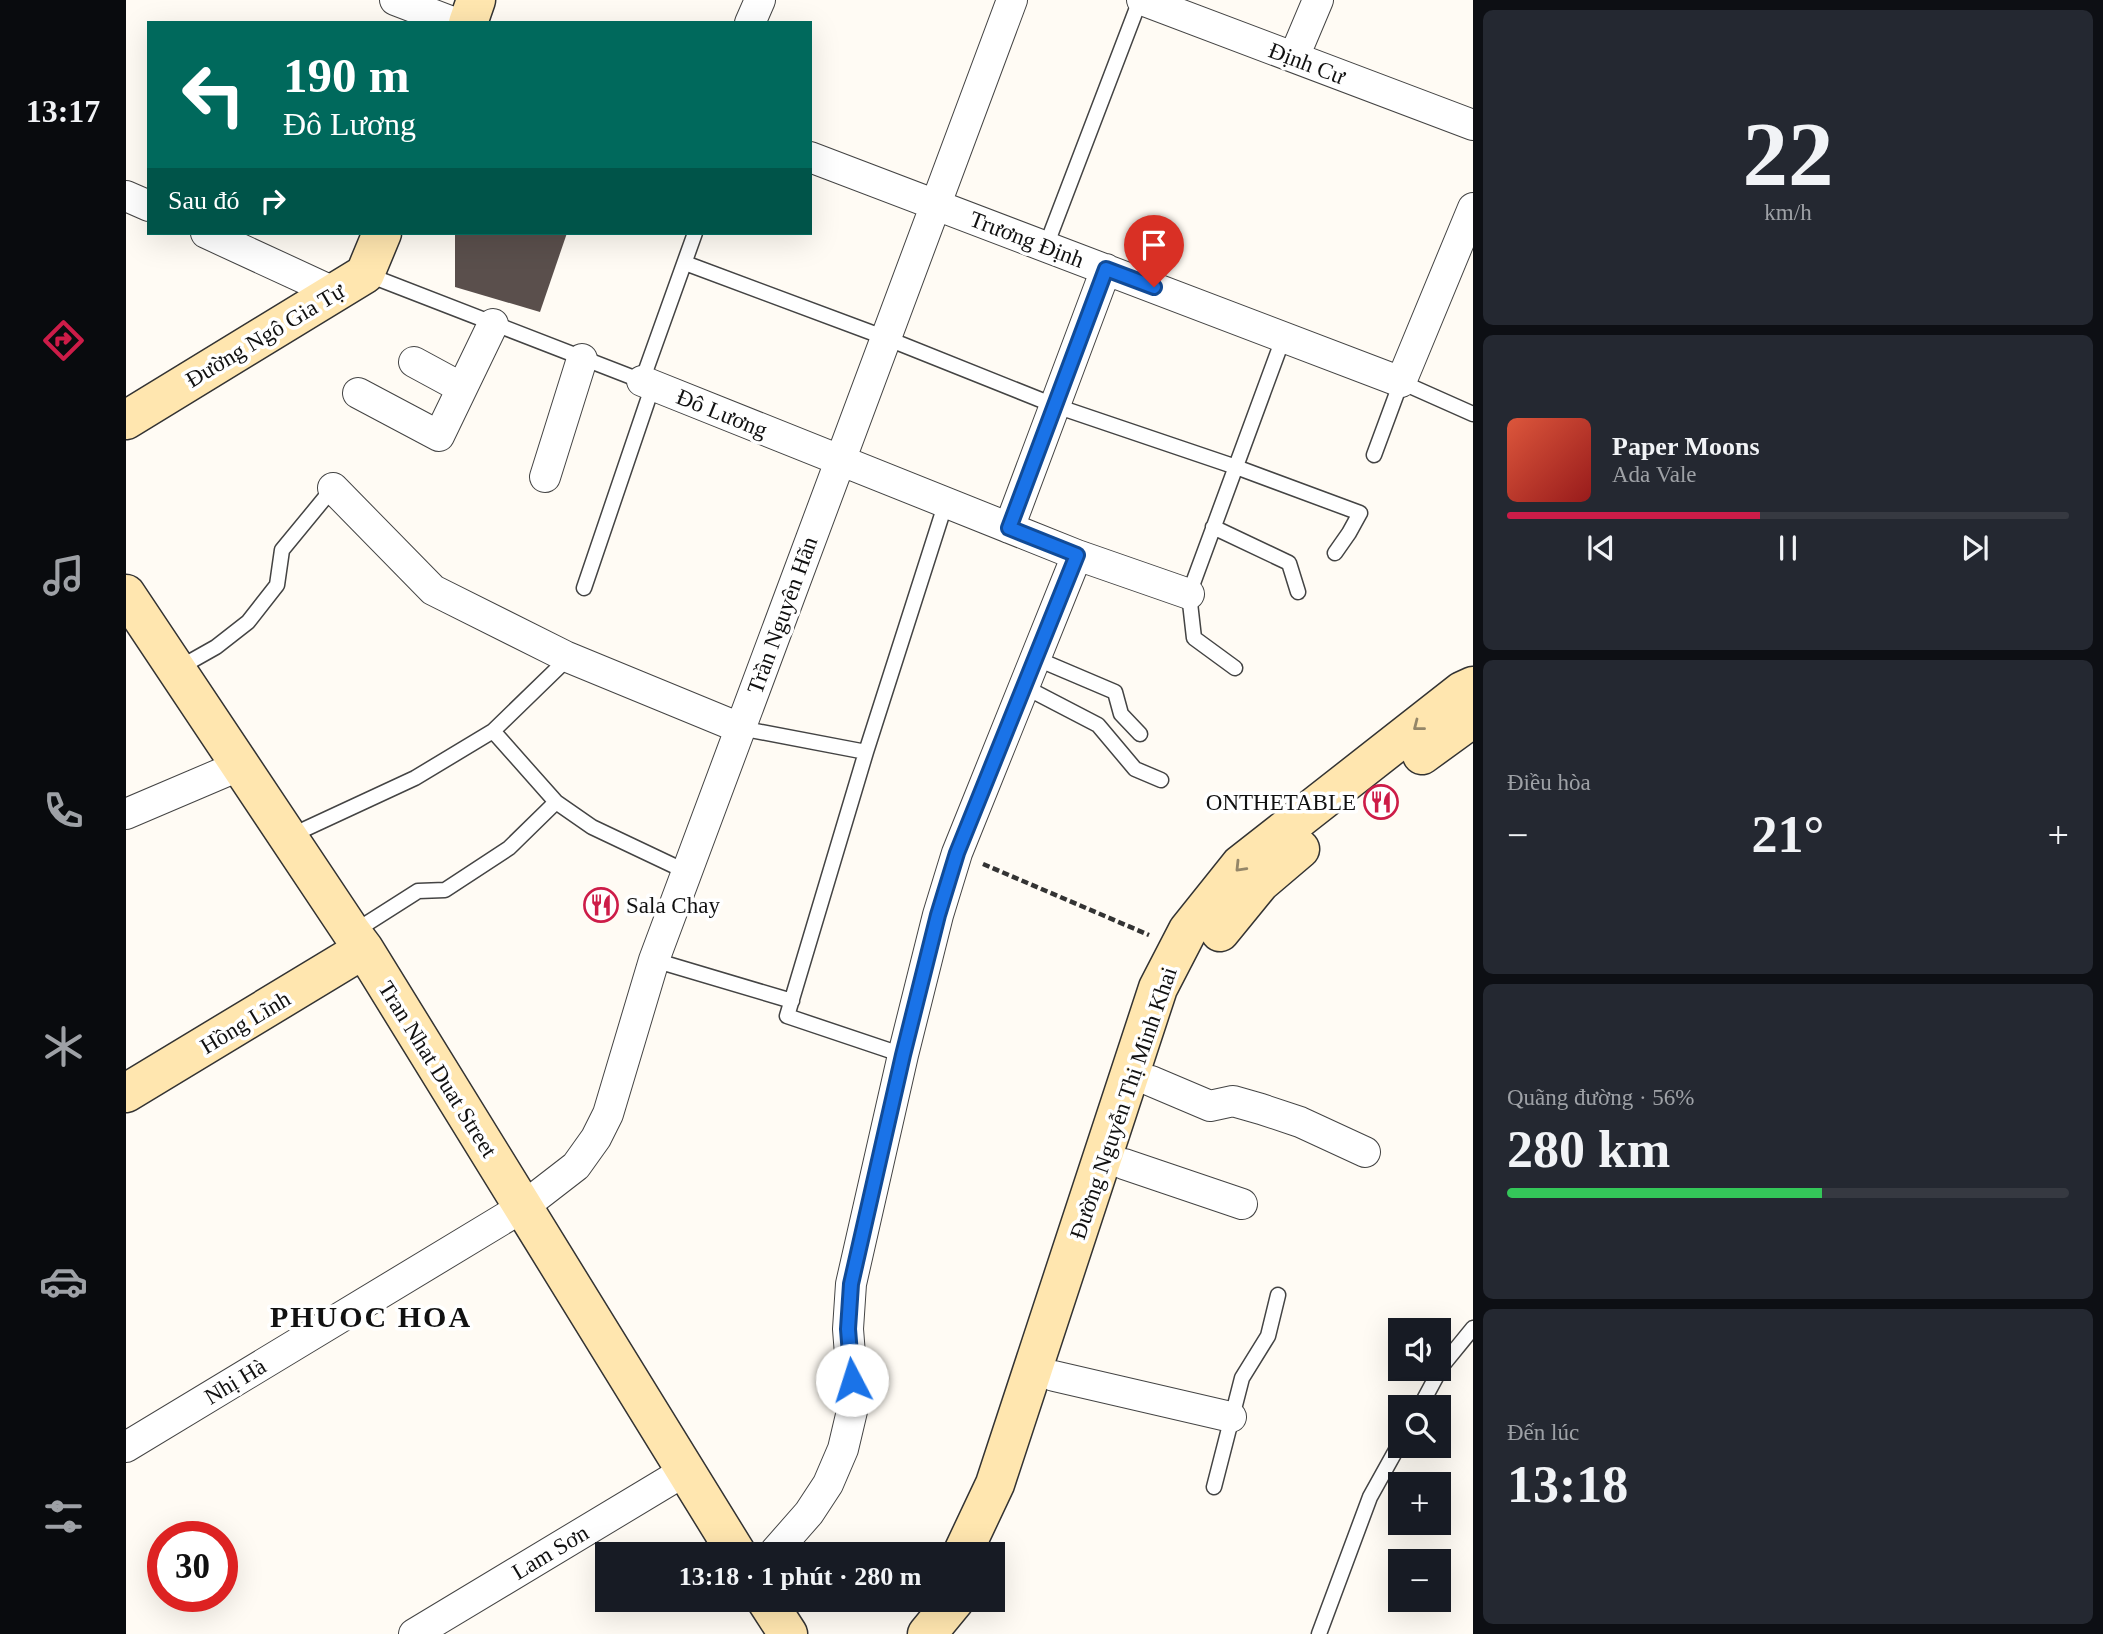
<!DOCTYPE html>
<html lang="vi">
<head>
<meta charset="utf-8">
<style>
	:root { --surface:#171b24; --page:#242831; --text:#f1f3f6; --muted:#9ea1a6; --line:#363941; --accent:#cd1c48 }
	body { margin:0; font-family:Georgia,serif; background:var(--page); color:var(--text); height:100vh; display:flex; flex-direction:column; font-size:26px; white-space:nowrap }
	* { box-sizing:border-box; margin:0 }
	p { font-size:23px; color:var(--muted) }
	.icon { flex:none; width:38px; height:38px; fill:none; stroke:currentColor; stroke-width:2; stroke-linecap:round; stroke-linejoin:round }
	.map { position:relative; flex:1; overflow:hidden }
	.details { display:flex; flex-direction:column; gap:10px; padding:10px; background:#0d0f14; width:630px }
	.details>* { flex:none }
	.top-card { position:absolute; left:21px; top:21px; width:665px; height:214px; border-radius:0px; box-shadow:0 7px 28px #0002; background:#00695c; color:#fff; overflow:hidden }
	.fabs { position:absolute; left:1262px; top:1318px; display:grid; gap:14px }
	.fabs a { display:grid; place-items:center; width:63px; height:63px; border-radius:0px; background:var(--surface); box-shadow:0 7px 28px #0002; font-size:35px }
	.speed { position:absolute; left:21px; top:1521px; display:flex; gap:14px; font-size:35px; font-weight:700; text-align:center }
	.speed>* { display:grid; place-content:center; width:91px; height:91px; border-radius:50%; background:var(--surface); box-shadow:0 7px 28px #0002; line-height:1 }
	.speed .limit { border:10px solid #d22; background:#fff; color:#111 }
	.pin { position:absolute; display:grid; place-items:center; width:60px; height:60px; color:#fff; margin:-72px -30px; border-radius:50% 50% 50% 0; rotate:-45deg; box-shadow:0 0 7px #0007 }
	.pin .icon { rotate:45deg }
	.me { position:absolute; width:77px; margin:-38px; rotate:355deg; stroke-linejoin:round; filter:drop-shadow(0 0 5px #0008) }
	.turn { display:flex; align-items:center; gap:24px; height:147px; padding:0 21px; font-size:32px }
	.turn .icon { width:91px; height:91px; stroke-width:2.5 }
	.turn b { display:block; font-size:49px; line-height:60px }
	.then { display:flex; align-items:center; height:66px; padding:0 21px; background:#0003; gap:14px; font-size:26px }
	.big { font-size:52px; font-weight:600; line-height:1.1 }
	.details .tile { flex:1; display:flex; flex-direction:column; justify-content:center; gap:10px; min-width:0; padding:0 24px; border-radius:10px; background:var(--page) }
	.details .dial { align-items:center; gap:0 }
	.dial b { font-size:91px; line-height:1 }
	.song { display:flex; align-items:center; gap:21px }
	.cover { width:84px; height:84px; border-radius:10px; background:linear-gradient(135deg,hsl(10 70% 55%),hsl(0 70% 35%)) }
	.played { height:7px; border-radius:4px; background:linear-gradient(90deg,var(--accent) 45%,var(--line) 45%) }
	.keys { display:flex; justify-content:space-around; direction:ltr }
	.heat { display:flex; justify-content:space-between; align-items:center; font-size:38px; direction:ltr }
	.charge { height:10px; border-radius:5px; background:linear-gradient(90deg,#34c759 56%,var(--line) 0) }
	.trip { position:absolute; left:469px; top:1542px; width:410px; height:70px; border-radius:0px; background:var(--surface); box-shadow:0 7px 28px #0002; font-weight:600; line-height:70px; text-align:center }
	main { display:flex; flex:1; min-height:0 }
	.tab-bar { display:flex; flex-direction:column; width:126px; justify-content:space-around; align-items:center; background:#090b0e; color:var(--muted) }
	.tab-bar .icon { width:49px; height:49px }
	.tab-bar .active { color:var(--accent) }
	.tab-bar b { font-size:32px; color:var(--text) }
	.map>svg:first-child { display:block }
	.building { fill:#5a4f4c }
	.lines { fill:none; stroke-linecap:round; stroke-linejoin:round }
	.lane-casing { stroke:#444; stroke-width:17 }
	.street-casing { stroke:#444; stroke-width:32 }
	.secondary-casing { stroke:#333; stroke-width:41 }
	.path { stroke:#333; stroke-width:4.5; stroke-dasharray:7 3.5; stroke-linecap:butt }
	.lane { stroke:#fff; stroke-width:14 }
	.street { stroke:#fff; stroke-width:30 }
	.secondary { stroke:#ffe6af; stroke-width:38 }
	.oneway { stroke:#948668 }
	.route-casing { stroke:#114b97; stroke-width:18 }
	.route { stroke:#1a73e8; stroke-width:12 }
	.labels { text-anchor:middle; stroke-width:7; stroke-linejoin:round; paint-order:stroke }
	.street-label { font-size:23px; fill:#111; stroke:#fff }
	.poi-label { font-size:23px; fill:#111; stroke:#fff; text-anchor:end }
	.district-label { font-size:30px; font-weight:bold; letter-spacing:2px; fill:#111; stroke:#fff }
</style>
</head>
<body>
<main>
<nav class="tab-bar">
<b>13:17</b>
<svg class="icon active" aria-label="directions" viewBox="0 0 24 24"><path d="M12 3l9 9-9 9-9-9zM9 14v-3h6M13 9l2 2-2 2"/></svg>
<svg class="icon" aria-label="music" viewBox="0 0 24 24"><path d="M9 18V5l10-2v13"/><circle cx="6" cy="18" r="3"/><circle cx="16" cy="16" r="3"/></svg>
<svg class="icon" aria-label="phone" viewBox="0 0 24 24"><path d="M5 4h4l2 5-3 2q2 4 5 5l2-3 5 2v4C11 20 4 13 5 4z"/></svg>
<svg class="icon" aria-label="climate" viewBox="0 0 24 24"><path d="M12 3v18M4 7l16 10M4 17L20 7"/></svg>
<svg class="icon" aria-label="car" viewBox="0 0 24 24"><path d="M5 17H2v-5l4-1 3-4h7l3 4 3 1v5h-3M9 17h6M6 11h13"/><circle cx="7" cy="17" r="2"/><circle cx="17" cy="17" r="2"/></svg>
<svg class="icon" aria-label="filters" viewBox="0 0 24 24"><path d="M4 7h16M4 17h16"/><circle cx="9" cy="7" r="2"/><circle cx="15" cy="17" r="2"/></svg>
</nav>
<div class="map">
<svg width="1347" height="1634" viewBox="0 0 1347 1634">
	<rect width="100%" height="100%" fill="#fffbf4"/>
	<path class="building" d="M329,233H441L414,312L329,287Z"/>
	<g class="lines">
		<g class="lane-casing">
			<path id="lane" d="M920,246L1014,0
				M559,263L760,338L930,406L1110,467L1234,513L1223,533L1209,553
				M240,274L516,381L569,233
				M1248,455L1275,382L1347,414
				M1087,527L1163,563L1172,592
				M458,588L527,385
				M909,658L989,692L995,714L1014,734
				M1109,668L1068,638L1063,594L1158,336
				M51,669L90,647L122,622L151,585L156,550L207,488
				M897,686L972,725L1009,769L1035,780
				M614,728L740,752
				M367,731L430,802L466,827L561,872
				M164,836L289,778L367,731L435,665L439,656
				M226,933L292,891L319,890L383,848L430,802
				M528,960L666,1001
				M777,1055L661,1016L740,752L820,502
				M1294,1407L1316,1366L1347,1328
				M1088,1487L1116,1378L1142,1336L1152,1295
				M1193,1634L1244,1497L1274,1443"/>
		</g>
		<g class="street-casing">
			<path id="street" d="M269,0L329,23
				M1016,0L1347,125
				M624,23L634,0
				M1168,57L1192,0
				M684,157L1275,382L1347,208
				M0,196L23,206
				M80,233L210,293
				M288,362L336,388
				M516,381L951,555L1063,594
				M232,393L313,436L367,324
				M419,477L456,359
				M207,488L307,590L439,656L614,728
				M883,528L980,269
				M0,814L115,765
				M1025,1081L1084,1106L1107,1101L1135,1109L1174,1122L1239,1152
				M998,1164L1116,1204
				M928,1376L1105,1417
				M0,1447L397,1207L450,1166L470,1138L482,1114L528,960L886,0
				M647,1554L683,1513L702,1484L717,1449L726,1411V1380L722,1329L725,1284L777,1055L812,915L831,853L951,555
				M288,1634L559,1471"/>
		</g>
		<g class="secondary-casing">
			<path id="secondary" d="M342,23L350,0
				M0,420L239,274L256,233
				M0,594L226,933L238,949L611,1554
				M1296,755L1347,718
				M1094,932L1134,883L1174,849
				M0,1093L238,949
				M836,1554L869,1484L1032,988L1062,930L1114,865L1336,691L1347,686
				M640,1600L662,1634
				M801,1634L829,1600"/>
		</g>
		<path class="path" d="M857,864L1023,935"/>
		<use href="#lane" class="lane"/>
		<use href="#street" class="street"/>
		<use href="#secondary" class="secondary"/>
	</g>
	<defs><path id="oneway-chevron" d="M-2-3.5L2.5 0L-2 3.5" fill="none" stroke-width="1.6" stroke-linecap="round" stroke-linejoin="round" transform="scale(1.75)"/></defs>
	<g class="oneway">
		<use href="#oneway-chevron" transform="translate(1292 726) rotate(142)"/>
		<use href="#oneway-chevron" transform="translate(1114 867) rotate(134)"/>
	</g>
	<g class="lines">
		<g class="route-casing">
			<path id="route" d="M726,1380L722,1329L725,1284L777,1055L812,915L831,853L951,555L883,528L980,269L1028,287"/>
		</g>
		<use href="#route" class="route"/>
	</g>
	<defs>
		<g id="restaurant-ring" transform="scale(1.75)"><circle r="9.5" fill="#fff" stroke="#cd1c48" stroke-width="1.5"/><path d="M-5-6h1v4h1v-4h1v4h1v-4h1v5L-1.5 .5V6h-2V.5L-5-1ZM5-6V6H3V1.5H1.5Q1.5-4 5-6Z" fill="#cd1c48"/></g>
	</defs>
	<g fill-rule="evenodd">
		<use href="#restaurant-ring" x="1255" y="802"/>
		<use href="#restaurant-ring" x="475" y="905"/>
	</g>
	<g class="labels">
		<g class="street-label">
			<text transform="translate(1181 63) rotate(21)" y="8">Định Cư</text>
			<text transform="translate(901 239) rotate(21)" y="8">Trương Định</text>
			<text transform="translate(139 335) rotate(-31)" y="8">Đường Ngô Gia Tự</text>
			<text transform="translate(596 413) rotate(22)" y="8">Đô Lương</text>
			<text transform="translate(656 615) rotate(-70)" y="8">Trần Nguyên Hãn</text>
			<text transform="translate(119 1022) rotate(-31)" y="8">Hồng Lĩnh</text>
			<text transform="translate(312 1069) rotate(58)" y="8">Tran Nhat Duat Street</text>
			<text transform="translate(997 1103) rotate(-71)" y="8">Đường Nguyễn Thị Minh Khai</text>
			<text transform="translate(109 1381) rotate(-31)" y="8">Nhị Hà</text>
			<text transform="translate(424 1552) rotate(-31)" y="8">Lam Sơn</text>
		</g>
		<g class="poi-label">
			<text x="1230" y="810">ONTHETABLE</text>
			<text x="500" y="913" text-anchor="start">Sala Chay</text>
		</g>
		<g class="district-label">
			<text x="245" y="1327">PHUOC HOA</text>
		</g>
	</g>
</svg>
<div class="fabs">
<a><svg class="icon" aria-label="sound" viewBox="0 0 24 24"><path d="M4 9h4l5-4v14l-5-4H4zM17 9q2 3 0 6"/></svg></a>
<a><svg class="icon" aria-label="search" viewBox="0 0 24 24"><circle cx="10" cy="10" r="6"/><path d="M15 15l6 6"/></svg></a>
<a>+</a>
<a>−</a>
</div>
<div class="speed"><div class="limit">30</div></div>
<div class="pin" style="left:1028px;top:287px;background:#d93025"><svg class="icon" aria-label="arrive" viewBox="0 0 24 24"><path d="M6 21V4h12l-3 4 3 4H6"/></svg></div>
<svg class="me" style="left:726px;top:1380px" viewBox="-20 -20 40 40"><circle r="19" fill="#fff"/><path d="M0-13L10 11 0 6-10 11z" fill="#1a73e8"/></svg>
<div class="trip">13:18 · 1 phút · 280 m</div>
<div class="top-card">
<div class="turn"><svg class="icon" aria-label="left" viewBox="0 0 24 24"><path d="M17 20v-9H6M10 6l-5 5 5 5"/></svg><div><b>190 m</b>Đô Lương</div></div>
<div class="then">Sau đó<svg class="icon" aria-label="right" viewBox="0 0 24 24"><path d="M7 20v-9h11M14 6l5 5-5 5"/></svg></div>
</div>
</div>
<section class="details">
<div class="tile dial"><b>22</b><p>km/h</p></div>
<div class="tile">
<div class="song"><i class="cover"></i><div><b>Paper Moons</b><p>Ada Vale</p></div></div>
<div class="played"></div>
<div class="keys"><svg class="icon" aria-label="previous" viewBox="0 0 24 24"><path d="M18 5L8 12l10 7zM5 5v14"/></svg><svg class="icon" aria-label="pause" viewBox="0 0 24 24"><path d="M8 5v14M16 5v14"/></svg><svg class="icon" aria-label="next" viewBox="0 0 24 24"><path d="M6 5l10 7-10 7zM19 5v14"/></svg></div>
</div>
<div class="tile"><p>Điều hòa</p>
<div class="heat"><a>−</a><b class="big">21°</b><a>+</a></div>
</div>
<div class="tile"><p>Quãng đường · 56%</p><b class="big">280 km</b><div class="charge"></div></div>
<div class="tile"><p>Đến lúc</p><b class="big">13:18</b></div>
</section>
</main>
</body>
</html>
